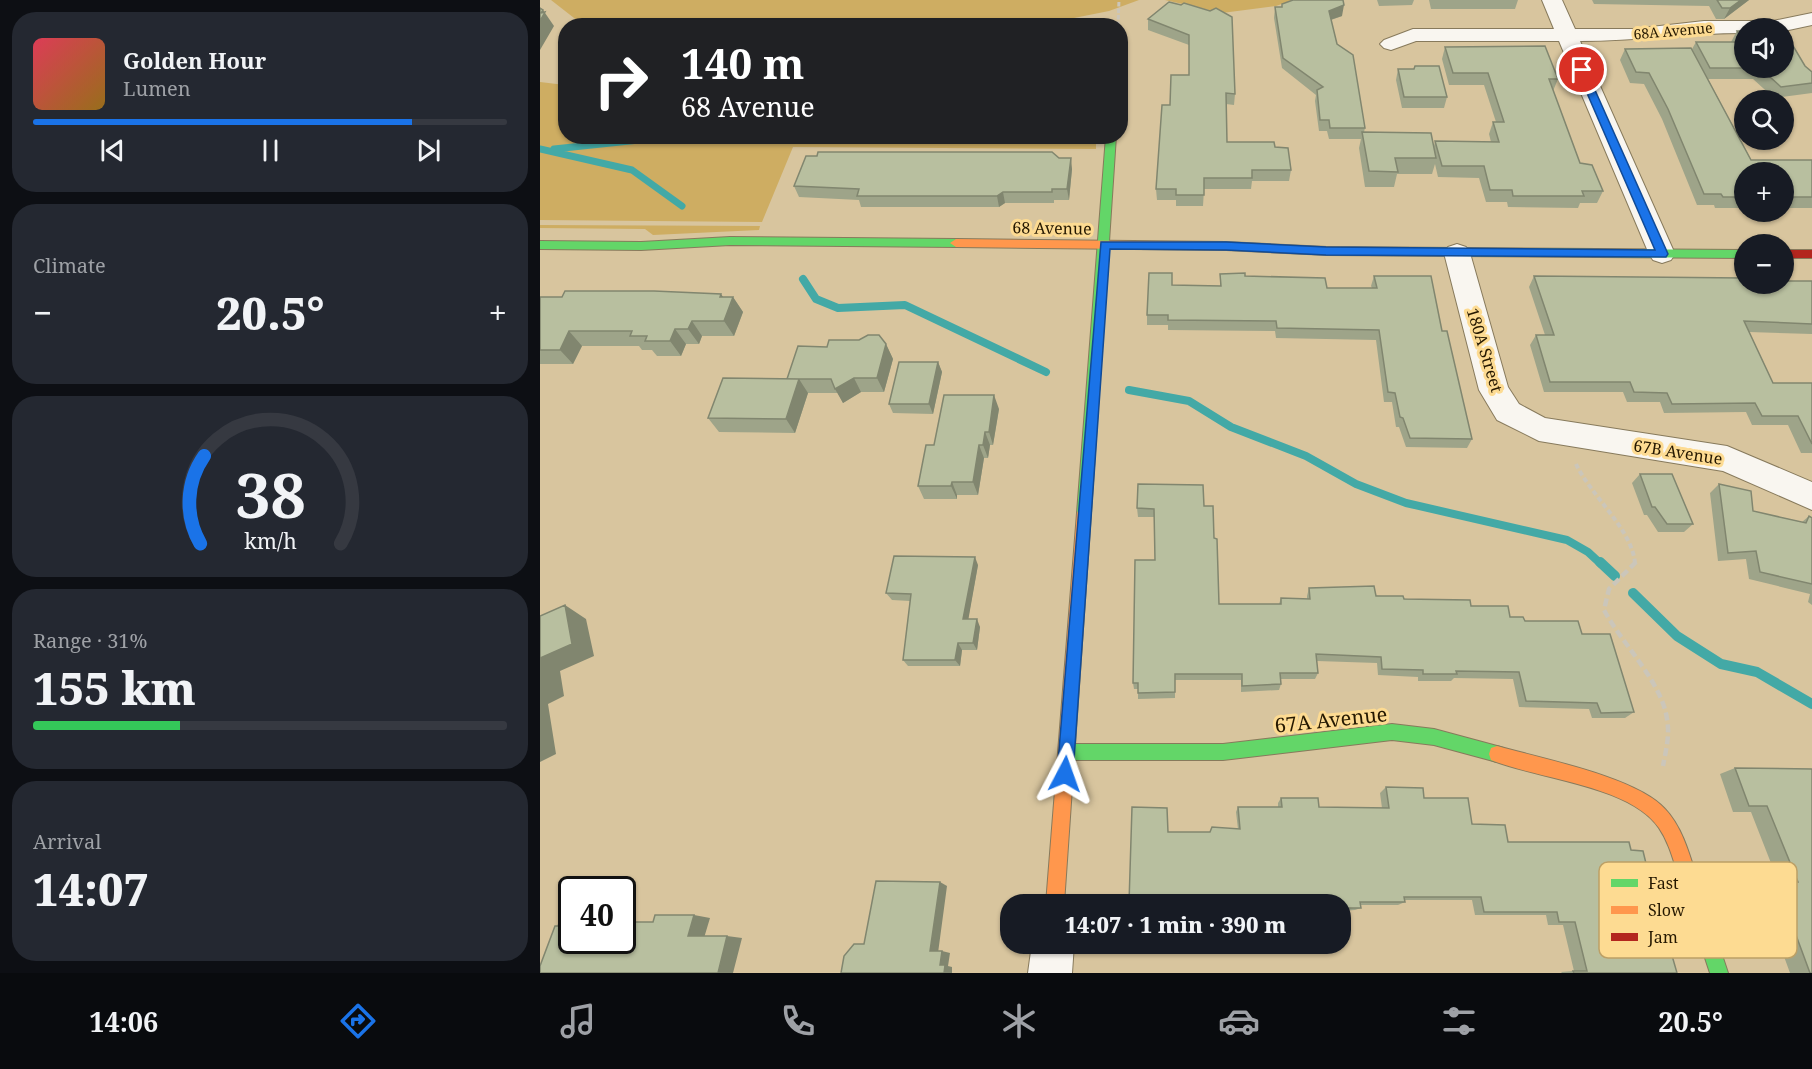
<!DOCTYPE html>
<html lang="en">
<head>
<meta charset="utf-8">
<style>
	:root { --surface:#171b24; --page:#242831; --text:#f1f3f6; --muted:#9ea1a6; --line:#363941; --accent:#1a73e8 }
	body { margin:0; font-family:"Noto Serif",serif; background:var(--page); color:var(--text); height:100vh; display:flex; flex-direction:column; font-size:22px; white-space:nowrap }
	* { box-sizing:border-box; margin:0 }
	p { font-size:20px; color:var(--muted) }
	.icon { flex:none; width:33px; height:33px; fill:none; stroke:currentColor; stroke-width:2; stroke-linecap:round; stroke-linejoin:round }
	.map { position:relative; flex:1; overflow:hidden }
	.side { display:flex; flex-direction:column; gap:12px; padding:12px; background:#0d0f14; width:540px }
	.side>* { flex:none }
	.top-card { position:absolute; left:18px; top:18px; width:570px; height:126px; border-radius:24px; box-shadow:0 2px 4px #0004; background:#202124; color:#fff; overflow:hidden }
	.controls { position:absolute; left:1194px; top:18px; display:grid; gap:12px }
	.controls a { display:grid; place-items:center; width:60px; height:60px; border-radius:50%; background:var(--surface); box-shadow:0 2px 4px #0004; font-size:30px }
	.speed { position:absolute; left:18px; top:876px; display:flex; gap:12px; font-size:30px; font-weight:700; text-align:center }
	.speed>* { display:grid; place-content:center; width:78px; height:78px; border-radius:50%; background:var(--surface); box-shadow:0 2px 4px #0004; line-height:1 }
	.speed .limit { border:3px solid #111; border-radius:9px; background:#fff; color:#111 }
	.pin { position:absolute; display:grid; place-items:center; width:51px; height:51px; color:#fff; margin:-26px; border:3px solid #fff; border-radius:50%; box-shadow:0 2px 6px #0007 }
	.me { position:absolute; width:66px; margin:-33px; rotate:4deg; stroke-linejoin:round; filter:drop-shadow(0 0 4px #0008) }
	.turn { display:flex; align-items:center; gap:21px; height:126px; padding:0 24px; font-size:27px }
	.turn .icon { width:78px; height:78px; stroke-width:2.5 }
	.turn b { display:block; font-size:42px; line-height:51px }
	.big { font-size:45px; font-weight:800; line-height:1.1 }
	.side .card { flex:1; display:flex; flex-direction:column; justify-content:center; gap:9px; min-width:0; padding:0 21px; border-radius:24px; background:var(--page) }
	.side .dial { align-items:center; gap:0 }
	.dial svg { height:156px; overflow:visible; fill:none; stroke:var(--line); stroke-width:7; stroke-linecap:round; text-anchor:middle }
	.dial text { fill:var(--text); stroke:none }
	.song { display:flex; align-items:center; gap:18px }
	.cover { width:72px; height:72px; border-radius:9px; background:linear-gradient(135deg,hsl(350 70% 55%),hsl(40 70% 35%)) }
	.played { height:6px; border-radius:3px; background:linear-gradient(90deg,var(--accent) 80%,var(--line) 80%) }
	.keys { display:flex; justify-content:space-around; direction:ltr }
	.heat { display:flex; justify-content:space-between; align-items:center; font-size:33px; direction:ltr }
	.charge { height:9px; border-radius:4px; background:linear-gradient(90deg,#34c759 31%,var(--line) 0) }
	.trip { position:absolute; left:460px; top:894px; width:351px; height:60px; border-radius:24px; background:var(--surface); box-shadow:0 2px 4px #0004; font-weight:800; line-height:60px; text-align:center }
	.menu { display:flex; height:96px; justify-content:space-around; align-items:center; background:#090b0e; color:var(--muted) }
	.menu .icon { width:42px; height:42px }
	.menu .current { color:var(--accent) }
	.menu b { font-size:27px; color:var(--text) }
	main { display:flex; flex:1; min-height:0 }
	.map>svg:first-child { display:block }
	.green { fill:#cead62 }
	.lines { fill:none; stroke-linecap:round; stroke-linejoin:round }
	.stream-far2 { stroke:#43a9a6; stroke-width:7 }
	.stream-far1 { stroke:#43a9a6; stroke-width:8 }
	.stream { stroke:#43a9a6; stroke-width:10 }
	.street-casing { stroke:#877a5c; stroke-width:2 }
	.fast-casing { stroke:#877a5c; stroke-width:2 }
	.slow-casing { stroke:#877a5c; stroke-width:2 }
	.jam-casing { stroke:#877a5c; stroke-width:2 }
	.path-far2 { stroke:#cbc6ba; stroke-width:3; stroke-dasharray:4.5 2; stroke-linecap:butt }
	.path-far1 { stroke:#cbc6ba; stroke-width:4; stroke-dasharray:5 3; stroke-linecap:butt }
	.path { stroke:#cbc6ba; stroke-width:4.5; stroke-dasharray:8 4; stroke-linecap:butt }
	.street { fill:#f9f6f0; fill-rule:evenodd }
	.fast { fill:#63d668; fill-rule:evenodd }
	.slow { fill:#ff974d; fill-rule:evenodd }
	.jam { fill:#b3261e; fill-rule:evenodd }
	.wall { fill:#9ea489 }
	.shaded-wall { fill:#81866f }
	.building { fill:#b8bf9f; stroke:#81866f; stroke-width:1.5 }
	.route { fill:#1a73e8; stroke:#114b97; stroke-width:1.5 }
	.labels { text-anchor:middle; stroke-width:6; stroke-linejoin:round; paint-order:stroke }
	.far-street-label { font-size:14px; fill:#251800; stroke:#fddb92 }
	.street-label { font-size:16px; fill:#251800; stroke:#fddb92 }
	.near-street-label { font-size:20px; fill:#251800; stroke:#fddb92 }
	.key { fill:#fddb92; stroke:#bca066; stroke-width:1.5 }
	.key-label { font-size:16px; fill:#251800 }
</style>
</head>
<body>
<main>
<section class="side">
<div class="card">
<div class="song"><i class="cover"></i><div><b>Golden Hour</b><p>Lumen</p></div></div>
<div class="played"></div>
<div class="keys"><svg class="icon" aria-label="previous" viewBox="0 0 24 24"><path d="M18 5L8 12l10 7zM5 5v14"/></svg><svg class="icon" aria-label="pause" viewBox="0 0 24 24"><path d="M8 5v14M16 5v14"/></svg><svg class="icon" aria-label="next" viewBox="0 0 24 24"><path d="M6 5l10 7-10 7zM19 5v14"/></svg></div>
</div>
<div class="card"><p>Climate</p>
<div class="heat"><a>−</a><b class="big">20.5°</b><a>+</a></div>
</div>
<div class="card dial"><svg viewBox="0 0 100 80">
<path d="M14 69A42 42 0 1 1 86 69"/>
<path d="M14 69A42 42 0 0 1 16 24" stroke="#1a73e8"/>
<text x="50" y="56" font-size="32" font-weight="700">38</text>
<text x="50" y="72" font-size="11">km/h</text>
</svg></div>
<div class="card"><p>Range · 31%</p><b class="big">155 km</b><div class="charge"></div></div>
<div class="card"><p>Arrival</p><b class="big">14:07</b></div>
</section>
<div class="map">
<svg width="1272" height="973" viewBox="0 0 1272 973">
	<rect width="100%" height="100%" fill="#d8c59e"/>
	<path class="green" d="M11,0H599L569,11L514,22L336,26L43,25Z
		M625,0H753L736,6L682,13Z
		M0,82L25,85L26,136L556,137V149L253,147L222,222L0,220Z
		M0,225L220,226L219,230L113,235L105,229L0,228Z"/>
	<g class="lines">
		<path class="stream-far2" d="M0,149L92,170L142,206
			M14,149L137,136"/>
		<path class="stream-far1" d="M263,279L276,299L298,308L365,305L506,372
			M589,390L649,401L691,427L766,456L816,484L866,503L1027,540L1048,552L1061,564"/>
		<path class="stream" d="M1060,562L1075,576
			M1093,593L1137,636L1181,664L1217,672L1272,704"/>
		<g class="street-casing">
			<path id="street" d="M1002,0H1022L1035,29H1093L1164,21H1233L1272,13V25L1244,31V28H1204V33C1149,33 1095,41 1040,41L1135,254L1131,260L1122,263L1113,260L1109,254L1019,41H876L851,50L844,48L840,44L844,40L873,29H1014Z
				M917,244L926,247L930,253L968,387L979,404L1005,418L1187,446L1272,482V510L1183,471L999,441L957,420L939,390L904,253L908,247Z
				M492,944H534L532,973H488Z"/>
		</g>
		<g class="fast-casing">
			<path id="fast" d="M566,136H576L551,513L549,517L544,519L539,517L537,513Z
				M190,237L416,239L422,243L416,247L190,245L101,250L0,249V241L101,242Z
				M787,247L1204,250V258L787,255L781,251Z
				M852,724L894,729L957,746L963,748L965,754L963,760L957,762L894,745L852,740L683,760H527L521,758L519,752L521,746L527,744H683Z
				M1150,876L1156,879L1159,885L1188,973H1170L1141,885L1144,879Z"/>
		</g>
		<g class="slow-casing">
			<path id="slow" d="M416,239L686,242L787,247L793,251L787,255L686,250L416,247L410,243Z
				M544,507L549,509L551,513L524,904H506L537,513L539,509Z
				M957,746C999,758 1097,777 1125,809C1144,829 1151,860 1159,885L1156,891L1150,894L1144,891C1135,870 1132,847 1119,828C1090,785 997,779 951,760L949,754L951,748Z"/>
		</g>
		<g class="jam-casing">
			<path id="jam" d="M1244,250H1272V258H1244Z"/>
		</g>
		<path class="path-far2" d="M578,26L579,0"/>
		<path class="path-far1" d="M1036,464C1051,496 1093,530 1095,564"/>
		<path class="path" d="M1096,562L1069,589L1064,610C1082,644 1122,682 1127,719C1130,735 1126,750 1123,766"/>
		<use href="#street" class="street"/>
		<use href="#fast" class="fast"/>
		<use href="#slow" class="slow"/>
		<use href="#jam" class="jam"/>
	</g>
	<path class="wall" d="M837,0H874L872,5L839,6Z
		M889,0H978L975,9H891Z
		M1052,0H1209L1184,19H1176L1169,6L1054,4Z
		M629,2L695,94L694,105L686,104L687,142L735,147L751,170L749,181H712L711,189H664L663,206H636V200H617L616,189L630,105L649,75V45L608,30V19Z
		M742,4L802,16L791,20L797,44L825,128L824,132L894,146L895,141L951,142L949,134L953,122H956L944,85H909L902,59L905,47L1018,79L1013,91L1040,163L1063,191L1057,203H1040L1038,208L968,207L967,202H946L939,178L898,177L895,164L892,174H857L854,187H825L819,148L821,139H789L787,131H779L775,101L776,95L742,68L734,18L735,7H742Z
		M1197,31L1265,66L1272,72V93L1234,98L1213,79H1168L1211,160H1272V208H1244V172H1204V208H1175L1174,205H1157L1122,119L1104,84L1090,83L1080,60L1085,49H1152L1156,42H1191Z
		M858,69L907,97L904,108H862L856,80Z
		M532,169L529,200H514V203H465L459,207H321L319,200L259,197L254,186Z
		M680,274L787,288H832L831,286L834,276L902,331L932,439L927,448L866,447L859,427H856L852,402H844L836,340L736,338L735,331L628,330V325H607V315L632,285L680,286Z
		M994,276L1204,284L1272,281V334L1209,332L1233,383H1272V453H1261L1248,425H1212L1206,412L1124,413L1120,402H1087L1083,392H1004L990,345L996,335H1005L989,287Z
		M0,297H193L203,312L194,336H162L159,344H146L141,356H117L112,350H102L99,346H42L33,364H0Z
		M346,344L353,359L344,392H321L303,403L298,393H268L255,433L179,432L168,418L247,379L287,347Z
		M398,362L402,372L393,414L353,413L349,404Z
		M459,409L453,445H450L448,458H444L438,495H417V499H384L378,486L394,445Z
		M1100,474L1153,524L1144,532H1118L1107,515H1104L1092,483Z
		M1179,484L1213,511L1262,522L1269,516L1272,518V605L1268,602L1270,594L1209,579L1206,559L1178,561L1170,493Z
		M664,506L674,538L679,604H739L741,598L767,599V596L769,588L931,606L985,621L1042,634L1094,712L1085,718H1052L1049,709L979,707L973,679L914,678L911,681H878V677L838,675L837,663L777,661L778,673L775,679H740L741,684L739,690L701,692V680H635V698L598,699V689H594L593,683L615,560L614,517H598L597,508Z
		M438,565L428,619L440,627L437,650H422L420,666H368L363,660L370,601L352,600L346,593Z
		M1195,768L1272,769V973H1250L1218,885L1238,881L1211,812H1193L1180,774Z
		M846,787L884,798L968,842L1091,850L1111,884L1098,888H1089L1102,931L1137,973H1022L1021,972L1034,971L1023,925H1008L1006,915H935L932,900H865V902L858,905H821V908L815,910L801,911V904H767L707,902V904H589V903L628,832H670L698,829L696,812L698,807H738V803L741,798L779,807L842,808L840,793Z"/>
	<path class="shaded-wall" d="M1201,0H1209L1184,19L1190,8Z
		M804,5L802,16L787,21L789,11Z
		M3,10L14,26L0,50V21L1,13Z
		M531,158L532,169L529,200L527,189Z
		M463,192L465,203L459,207L457,196Z
		M181,294L190,307L193,297L203,312L194,336L184,321L180,297Z
		M152,321L162,336L159,344L148,329Z
		M135,329L146,344L141,356L130,341Z
		M29,331L42,346L33,364L20,350Z
		M346,344L353,359L344,392L337,378Z
		M398,362L402,372L393,414L389,404Z
		M314,378L321,392L303,403L295,389Z
		M259,379L268,393L255,433L246,419Z
		M454,395L459,409L453,445L449,432Z
		M445,432L450,445L448,458L443,445Z
		M439,445L444,458L438,495L433,482Z
		M412,482L417,495V499L411,486Z
		M435,557L438,565L427,627L423,619Z
		M25,605L46,619L54,656L20,671L24,696L8,704L16,754L0,762V658Z
		M437,619L440,627L437,650L433,643Z
		M418,643L422,650L420,666L415,660Z
		M400,882L407,886L398,953L390,951Z
		M154,915L170,918L164,938L148,936Z
		M187,936L202,938L193,973H178Z
		M402,951L410,953L408,966L412,967V973H404L400,965Z"/>
	<path class="building" d="M753,0H803L804,5L789,11L797,44L813,55L825,128H790L789,120H780L777,90L783,87L743,58L735,7H742V4Z
		M1177,0H1201L1190,8H1182Z
		M629,2L641,5L644,3L670,11L676,8L692,17L695,94L686,93L687,142H734L735,147L748,148L751,170H712V178H664V195H636V189H616L622,105H630L631,75H649V35L608,19Z
		M0,8L3,10L1,13L5,12L0,21Z
		M1197,31H1204V68H1244V39H1249L1265,66L1272,72V83L1241,87L1220,68H1170L1156,42H1203Z
		M1005,46L1018,79H1009L1040,163L1052,165L1063,191H1042L1044,196H973L972,190H950L944,166H902L895,141L959,142L953,122H964L948,73H913L905,47Z
		M1151,48L1211,160H1272V197H1244V172H1204V197H1183L1181,194H1164L1128,109L1109,73L1096,72L1085,49Z
		M875,66H899L907,97H864L858,69H874Z
		M822,132L891,133L896,158H855L858,172L829,171Z
		M278,152H512L519,158H531L527,189H512V192H463L457,196H317L319,189L254,186L266,156H277Z
		M609,273H632V285L681,286L680,274L705,273V276L785,278L787,288H837L834,276H891L902,331H907L932,439L870,438L863,418L860,417L855,393L848,392L839,330L737,328L736,321L628,320V315H607Z
		M994,276L1204,278V284H1244V281H1272V324L1204,321L1233,383H1272V444L1258,416H1222L1215,403L1132,404L1127,393L1094,392L1090,382H1010L996,335H1014Z
		M25,291H114L181,294L180,297H193L184,321H152L148,329H135L130,341H105L107,336H90L92,331H29L20,350H0V297H22Z
		M328,335H339L346,344L337,378H314L295,389L291,379H247L258,346L287,347L289,340H319Z
		M359,362H398L389,404H349Z
		M183,378L259,379L246,419L168,418Z
		M404,395H454L449,432H445L443,445H439L433,482H412L411,486H378L386,445H394Z
		M1100,474H1132L1153,524H1127L1115,507H1112Z
		M598,484L663,485L664,506H673L674,538L677,539L679,604H741V598L770,599L769,588L834,586L836,596H863L864,599L930,600L931,606H968L970,617H983L985,621H1038L1042,634H1070L1094,712L1061,713L1057,703L986,701L979,672L916,671L917,674H883V670L842,669L841,657L776,654L778,673H740L741,684L702,686V674H635V692L598,693V683H593L595,560H615L614,509L597,508Z
		M1179,484L1211,491L1213,511L1266,523L1269,516L1272,518V584L1220,572L1216,551L1188,553Z
		M354,556L435,557L423,619H437L433,643H418L415,660H363L371,594L346,593Z
		M25,605L32,644L0,658V616Z
		M1195,768L1272,769V973H1270L1236,881L1258,882L1227,806H1209Z
		M846,787L883,788L884,798H928L932,824L965,825L968,842H1089L1091,850L1103,851L1111,884H1088L1102,931H1125L1137,973H1034L1033,971H1047L1035,922H1019L1017,912H944L941,897H864L865,902H820L821,908H801V904H784V902L708,899L707,904H621L589,903L592,807L627,808L628,832H670L672,827L700,829L698,807H742L741,798H778L779,807L849,808Z
		M336,881L400,882L390,951H402L400,965H405L404,973H301L304,956L314,944H324Z
		M115,915H154L148,936H187L178,973H0V966L15,926H18L20,921H32V940H82V922H113Z"/>
	<path class="route" d="M1042,67L1046,70L1128,254L1126,257L786,255L686,250L570,249L533,774L531,780L525,783L519,780L517,774L561,242H686L786,247L1115,250L1037,70Z"/>
	<g class="labels">
		<g class="far-street-label">
			<text transform="translate(1133 31) rotate(-5)" y="5">68A Avenue</text>
		</g>
		<g class="street-label">
			<text transform="translate(512 228) rotate(1)" y="6">68 Avenue</text>
			<text transform="translate(945 350) rotate(73)" y="6">180A Street</text>
			<text transform="translate(1138 452) rotate(9)" y="6">67B Avenue</text>
		</g>
		<g class="near-street-label">
			<text transform="translate(791 720) rotate(-6)" y="7">67A Avenue</text>
		</g>
	</g>
	<rect x="1059" y="862" width="198" height="96" rx="9" class="key"/>
	<rect x="1071" y="879" width="27" height="8" fill="#63d668"/>
	<rect x="1071" y="906" width="27" height="8" fill="#ff974d"/>
	<rect x="1071" y="933" width="27" height="8" fill="#b3261e"/>
	<g class="key-label">
		<text x="1108" y="889">Fast</text>
		<text x="1108" y="916">Slow</text>
		<text x="1108" y="943">Jam</text>
	</g>
</svg>
<div class="controls">
<a><svg class="icon" aria-label="sound" viewBox="0 0 24 24"><path d="M4 9h4l5-4v14l-5-4H4zM17 9q2 3 0 6"/></svg></a>
<a><svg class="icon" aria-label="search" viewBox="0 0 24 24"><circle cx="10" cy="10" r="6"/><path d="M15 15l6 6"/></svg></a>
<a>+</a>
<a>−</a>
</div>
<div class="speed"><div class="limit">40</div></div>
<div class="pin" style="left:1042px;top:70px;background:#d93025"><svg class="icon" aria-label="arrive" viewBox="0 0 24 24"><path d="M6 21V4h12l-3 4 3 4H6"/></svg></div>
<svg class="me" style="left:525px;top:774px" viewBox="-20 -20 40 40"><path d="M0-17L14 15 0 8-14 15z" fill="#1a73e8" stroke="#fff" stroke-width="4"/></svg>
<div class="trip">14:07 · 1 min · 390 m</div>
<div class="top-card">
<div class="turn"><svg class="icon" aria-label="right" viewBox="0 0 24 24"><path d="M7 20v-9h11M14 6l5 5-5 5"/></svg><div><b>140 m</b>68 Avenue</div></div>
</div>
</div>
</main>
<nav class="menu">
<b>14:06</b>
<svg class="icon current" aria-label="directions" viewBox="0 0 24 24"><path d="M12 3l9 9-9 9-9-9zM9 14v-3h6M13 9l2 2-2 2"/></svg>
<svg class="icon" aria-label="music" viewBox="0 0 24 24"><path d="M9 18V5l10-2v13"/><circle cx="6" cy="18" r="3"/><circle cx="16" cy="16" r="3"/></svg>
<svg class="icon" aria-label="phone" viewBox="0 0 24 24"><path d="M5 4h4l2 5-3 2q2 4 5 5l2-3 5 2v4C11 20 4 13 5 4z"/></svg>
<svg class="icon" aria-label="climate" viewBox="0 0 24 24"><path d="M12 3v18M4 7l16 10M4 17L20 7"/></svg>
<svg class="icon" aria-label="car" viewBox="0 0 24 24"><path d="M5 17H2v-5l4-1 3-4h7l3 4 3 1v5h-3M9 17h6M6 11h13"/><circle cx="7" cy="17" r="2"/><circle cx="17" cy="17" r="2"/></svg>
<svg class="icon" aria-label="filters" viewBox="0 0 24 24"><path d="M4 7h16M4 17h16"/><circle cx="9" cy="7" r="2"/><circle cx="15" cy="17" r="2"/></svg>
<b>20.5°</b>
</nav>
</body>
</html>
